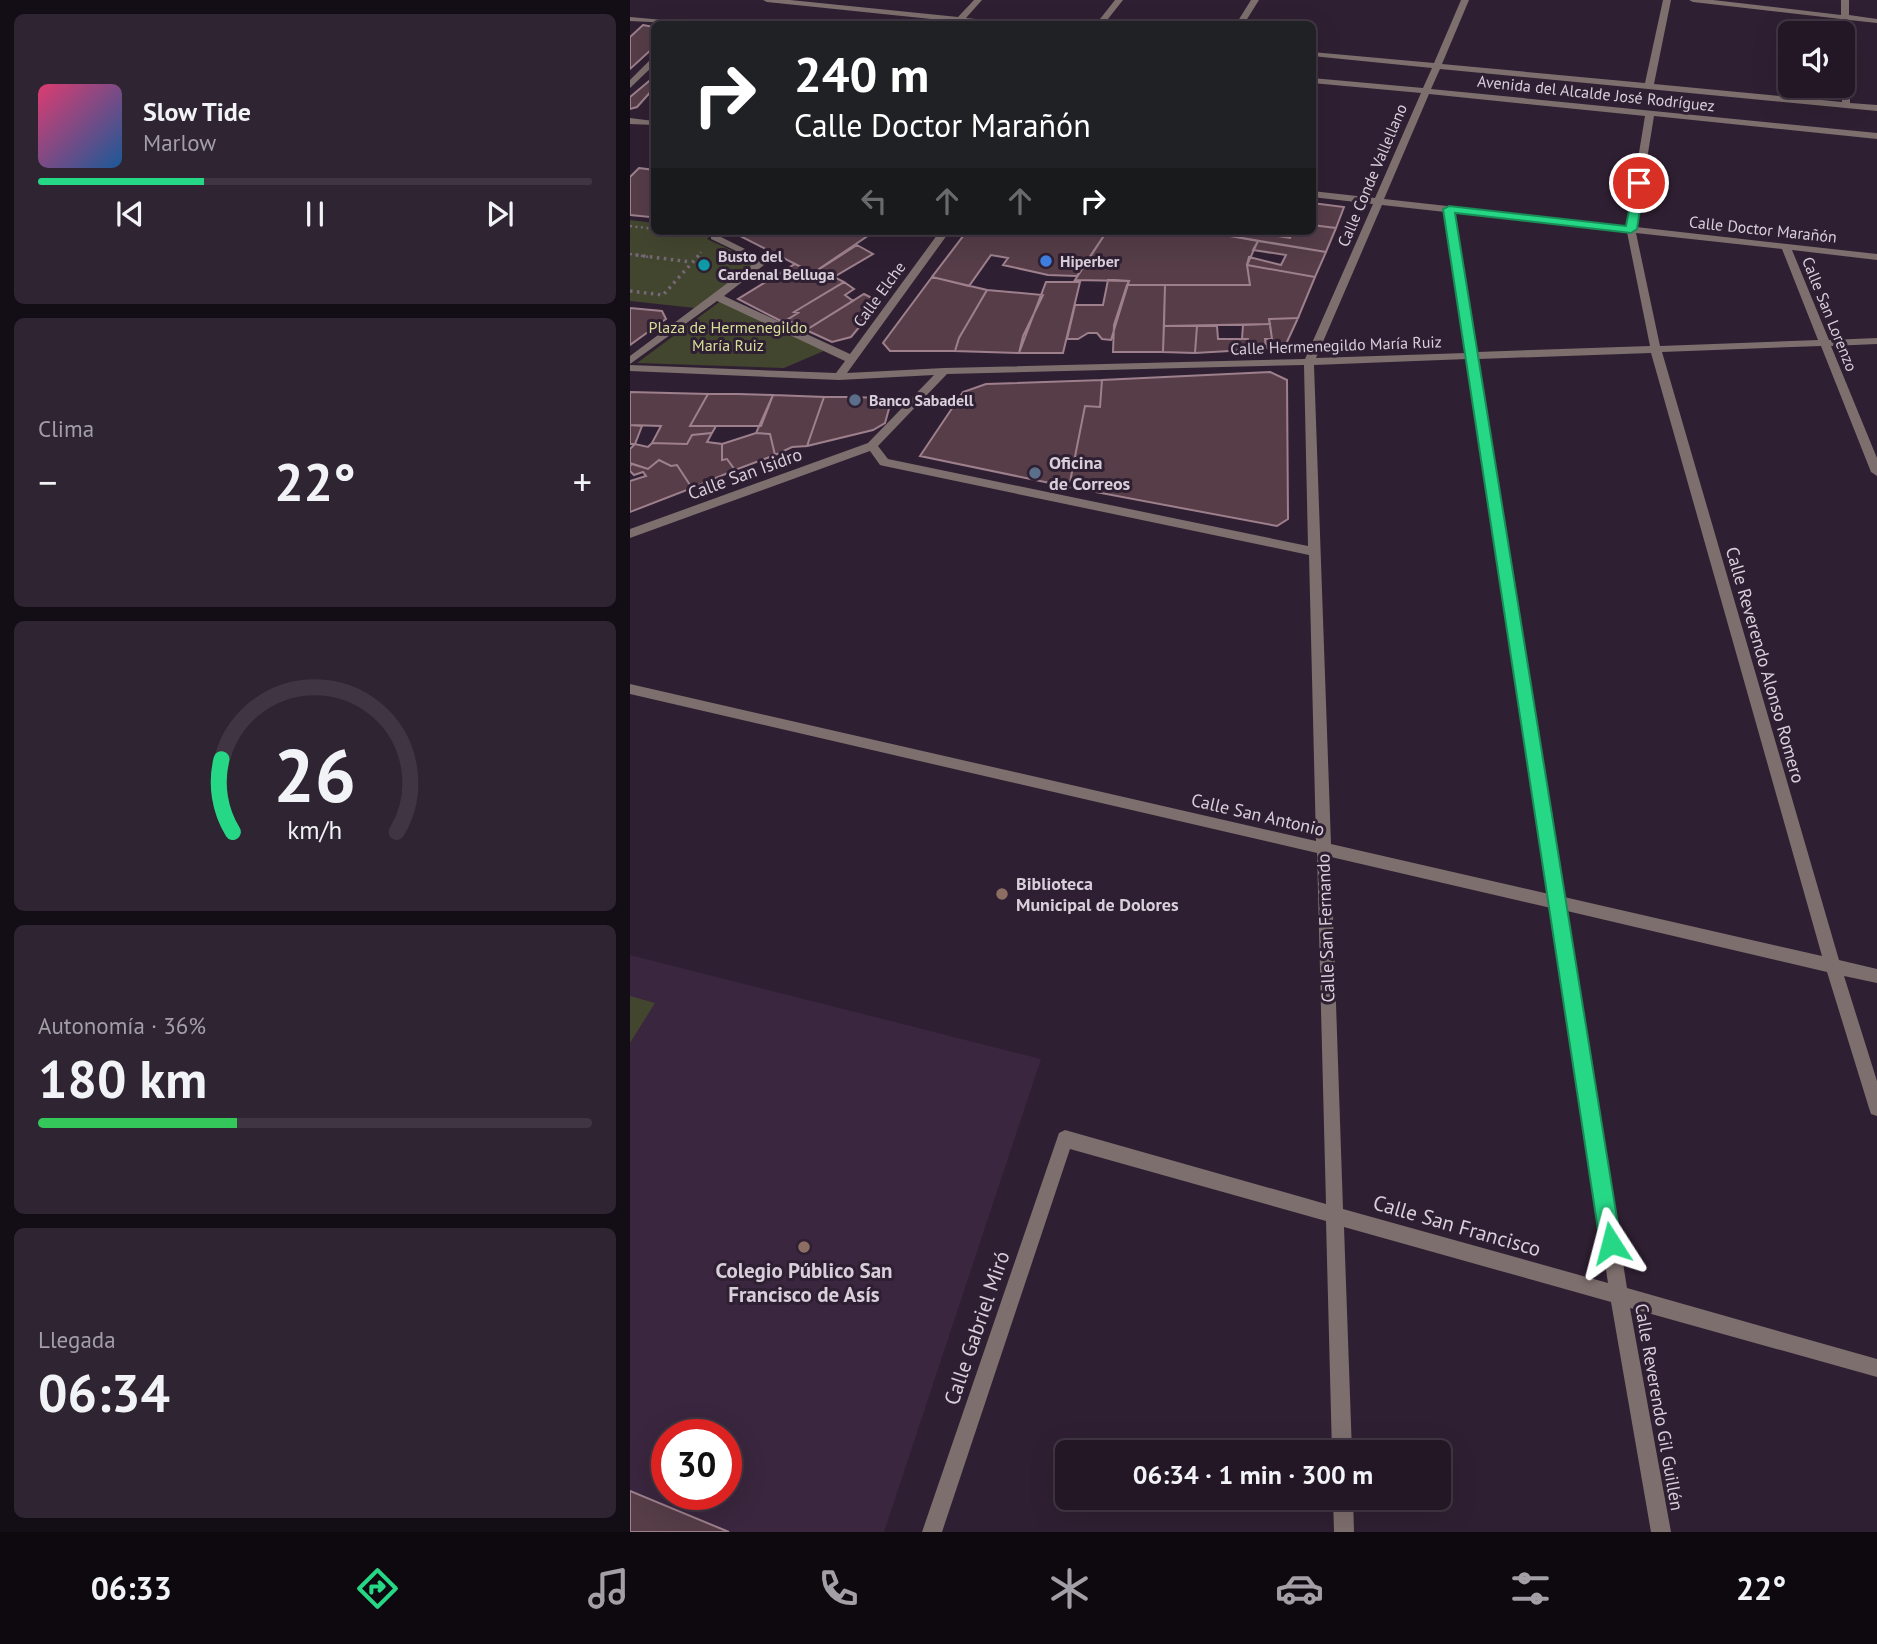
<!DOCTYPE html>
<html lang="es">
<head>
<meta charset="utf-8">
<style>
	:root { --surface:#231726; --page:#2f2432; --text:#f1f3f6; --muted:#a39fa7; --line:#403643; --accent:#26d886 }
	body { margin:0; font-family:"PT Sans",sans-serif; background:var(--page); color:var(--text); height:100vh; display:flex; flex-direction:column; font-size:26px; white-space:nowrap }
	* { box-sizing:border-box; margin:0 }
	p { font-size:23px; color:var(--muted) }
	.icon { flex:none; width:38px; height:38px; fill:none; stroke:currentColor; stroke-width:2; stroke-linecap:round; stroke-linejoin:round }
	.map { position:relative; flex:1; overflow:hidden }
	.side { display:flex; flex-direction:column; gap:14px; padding:14px; background:#130d15; width:630px }
	.side>* { flex:none }
	.hud { position:absolute; left:21px; top:21px; width:665px; height:214px; border-radius:10px; box-shadow:0 7px 28px #0002,0 0 0 2px var(--line); background:#202124; color:#fff; overflow:hidden }
	.tools { position:absolute; left:1148px; top:21px; display:grid; gap:14px }
	.tools a { display:grid; place-items:center; width:77px; height:77px; border-radius:10px; background:var(--surface); box-shadow:0 7px 28px #0002,0 0 0 2px var(--line); font-size:35px }
	.speed { position:absolute; left:21px; top:1419px; display:flex; gap:14px; font-size:35px; font-weight:700; text-align:center }
	.speed>* { display:grid; place-content:center; width:91px; height:91px; border-radius:50%; background:var(--surface); box-shadow:0 7px 28px #0002,0 0 0 2px var(--line); line-height:1 }
	.speed .limit { border:10px solid #d22; background:#fff; color:#111 }
	.pin { position:absolute; display:grid; place-items:center; width:60px; height:60px; color:#fff; margin:-30px; border:4px solid #fff; border-radius:50%; box-shadow:0 2px 7px #0007 }
	.me { position:absolute; width:77px; margin:-38px; rotate:351deg; stroke-linejoin:round; filter:drop-shadow(0 0 5px #0008) }
	.turn { display:flex; align-items:center; gap:24px; height:147px; padding:0 28px; font-size:32px }
	.turn .icon { width:91px; height:91px; stroke-width:2.5 }
	.turn b { display:block; font-size:49px; line-height:60px }
	.lanes { display:flex; align-items:center; height:66px; padding:0 28px; background:#0003; justify-content:center; gap:35px; direction:ltr }
	.lanes .off { opacity:.35 }
	.big { font-size:52px; font-weight:700; line-height:1.1 }
	.side .card { flex:1; display:flex; flex-direction:column; justify-content:center; gap:10px; min-width:0; padding:0 24px; border-radius:10px; background:var(--page) }
	.side .dial { align-items:center; gap:0 }
	.dial svg { height:182px; overflow:visible; fill:none; stroke:var(--line); stroke-width:7; stroke-linecap:round; text-anchor:middle }
	.dial text { fill:var(--text); stroke:none }
	.song { display:flex; align-items:center; gap:21px }
	.cover { width:84px; height:84px; border-radius:10px; background:linear-gradient(135deg,hsl(340 70% 55%),hsl(210 70% 35%)) }
	.played { height:7px; border-radius:4px; background:linear-gradient(90deg,var(--accent) 30%,var(--line) 30%) }
	.keys { display:flex; justify-content:space-around; direction:ltr }
	.heat { display:flex; justify-content:space-between; align-items:center; font-size:38px; direction:ltr }
	.charge { height:10px; border-radius:5px; background:linear-gradient(90deg,#34c759 36%,var(--line) 0) }
	.trip { position:absolute; left:425px; top:1440px; width:396px; height:70px; border-radius:10px; background:var(--surface); box-shadow:0 7px 28px #0002,0 0 0 2px var(--line); font-weight:700; line-height:70px; text-align:center }
	.dock { display:flex; height:112px; justify-content:space-around; align-items:center; background:#0e090f; color:var(--muted) }
	.dock .icon { width:49px; height:49px }
	.dock .on { color:var(--accent) }
	.dock b { font-size:32px; color:var(--text) }
	main { display:flex; flex:1; min-height:0 }
	.map>svg:first-child { display:block }
	.built { fill:#3a263e; fill-rule:evenodd }
	.green { fill:#43462f }
	.building { fill:#563d48; stroke:#9d808c; stroke-width:2 }
	.lines { fill:none; stroke-linecap:round; stroke-linejoin:round }
	.path-far1 { stroke:#766878; stroke-width:2.5; stroke-dasharray:2 3.5; stroke-linecap:butt }
	.path { stroke:#766878; stroke-width:3.5; stroke-dasharray:2.5 4.5; stroke-linecap:butt }
	.street { fill:#7d6f6d; fill-rule:evenodd }
	.route { fill:#26d886; stroke:#198c57; stroke-width:2 }
	.shop-dot { fill:#3f7fe0; stroke:#2f1f32; stroke-width:2.5 }
	.culture-dot { fill:#0f9aa8; stroke:#2f1f32; stroke-width:2.5 }
	.service-dot { fill:#5c6f8a; stroke:#2f1f32; stroke-width:2.5 }
	.education-dot { fill:#8d6e63; stroke:#2f1f32; stroke-width:2.5 }
	.labels { text-anchor:middle; stroke-width:6; stroke-linejoin:round; paint-order:stroke }
	.far-street-label { font-size:16px; fill:#d9cfdb; stroke:#2f1f32 }
	.far-poi-label { font-size:16px; font-weight:bold; fill:#d9cfdb; stroke:#2f1f32; text-anchor:start }
	.far-park-label { font-size:16px; fill:#d6df98; stroke:#2f1f32 }
	.poi-label { font-size:18px; font-weight:bold; fill:#d9cfdb; stroke:#2f1f32; text-anchor:start }
	.street-label { font-size:18px; fill:#d9cfdb; stroke:#2f1f32 }
	.near-street-label { font-size:21px; fill:#d9cfdb; stroke:#2f1f32 }
	.near-poi-label { font-size:21px; font-weight:bold; fill:#d9cfdb; stroke:#2f1f32 }
</style>
</head>
<body>
<main>
<section class="side">
<div class="card">
<div class="song"><i class="cover"></i><div><b>Slow Tide</b><p>Marlow</p></div></div>
<div class="played"></div>
<div class="keys"><svg class="icon" aria-label="previous" viewBox="0 0 24 24"><path d="M18 5L8 12l10 7zM5 5v14"/></svg><svg class="icon" aria-label="pause" viewBox="0 0 24 24"><path d="M8 5v14M16 5v14"/></svg><svg class="icon" aria-label="next" viewBox="0 0 24 24"><path d="M6 5l10 7-10 7zM19 5v14"/></svg></div>
</div>
<div class="card"><p>Clima</p>
<div class="heat"><a>−</a><b class="big">22°</b><a>+</a></div>
</div>
<div class="card dial"><svg viewBox="0 0 100 80">
<path d="M14 69A42 42 0 1 1 86 69"/>
<path d="M14 69A42 42 0 0 1 9 37" stroke="#26d886"/>
<text x="50" y="56" font-size="32" font-weight="700">26</text>
<text x="50" y="72" font-size="11">km/h</text>
</svg></div>
<div class="card"><p>Autonomía · 36%</p><b class="big">180 km</b><div class="charge"></div></div>
<div class="card"><p>Llegada</p><b class="big">06:34</b></div>
</section>
<div class="map">
<svg width="1247" height="1532" viewBox="0 0 1247 1532">
	<rect width="100%" height="100%" fill="#2f1f32"/>
	<path class="built" d="M0,955L411,1059L254,1532H0ZM37,1435H96V1494H37Z"/>
	<path class="green" d="M0,220L24,223V231H85L77,239L127,262L65,308L0,301Z
		M92,300L196,350L154,368L7,363Z
		M0,996L25,1003L0,1043Z"/>
	<path class="building" d="M13,25L24,27V47L0,69V37Z
		M24,77V88L7,107L0,109V97Z
		M9,168L24,170V211L20,217L0,215V177Z
		M682,203L714,207L706,228L682,225Z
		M682,225L706,228L696,252L589,234L591,231H618L660,238L663,231H682Z
		M107,231H245L183,273L104,233Z
		M337,231H477L447,276L418,275L373,265L378,258L361,255L339,286L302,277Z
		M477,231H591L589,234L628,241L617,265L620,285H497L499,281L445,280Z
		M628,241L696,252L685,277L617,265L619,257L651,265L656,255L623,250Z
		M227,245L243,254L204,277L214,282L164,312L168,313L153,322L108,299L165,264L183,273Z
		M617,265L685,277L668,318L639,319L640,324L534,326L535,285H620Z
		M302,277L357,290L329,338L325,351H260L253,343Z
		M478,280L499,281L481,340L472,339L467,333H458L448,339H437L445,305H473Z
		M214,282L224,289L215,295L223,301L176,330L157,320L168,313L164,312Z
		M416,282H450L433,353H389Z
		M497,285H535L533,352H483L484,325Z
		M357,290L413,295L393,336L389,353L325,351L329,338Z
		M234,294L250,302L221,337L202,342L176,330Z
		M0,308L32,311L36,319L0,345Z
		M668,318L656,344L651,348H636L635,339H642L639,319Z
		M640,324L642,339H635L636,348L617,350L618,339H612L613,325Z
		M534,326H567L565,353L533,352Z
		M567,326H587L588,339H618L617,350L565,353Z
		M640,372L657,380L658,519L647,526L439,487L455,406L470,407L472,380Z
		M472,380L470,407L455,406L439,487L290,456L333,392L356,384Z
		M0,392L78,394L60,426H86L82,433L62,435L57,444L22,443L31,426L0,425Z
		M78,394H108L143,395L131,426H60Z
		M143,395L194,397L177,446L162,447L145,455L140,434L126,433Z
		M194,397H214L262,398L255,423L243,430L177,446Z
		M0,425L12,426L5,444H0Z
		M82,433L77,442L92,444V460L97,459L105,470L62,488L47,465L41,466L29,460L18,469L0,463V449L5,444L18,447L22,443L57,444L62,435Z
		M126,433L140,434L145,455L105,470L97,459L92,460V444Z
		M29,460L41,466L47,465L62,488L0,512V481L16,476L13,472L4,475L0,471V466L2,464L18,469Z
		M0,1491L99,1532H0Z"/>
	<g class="lines">
		<path class="path-far1" d="M0,226L24,229
			M41,231L61,234
			M0,254L19,257
			M67,257L71,252"/>
		<path class="path" d="M6,255L61,262
			M0,291L33,295L69,255"/>
		<path class="street" d="M133,0H160L328,17L344,0H352L336,18L374,22L378,24L330,22L137,2Z
			M485,0H493L474,24H466Z
			M621,0H629L614,24H606Z
			M831,0H839L812,64L1015,83L1033,0H1041L1024,84L1212,102L1211,19L1063,2L1059,0H1083L1211,15V0H1219V15L1247,19V23L1219,20L1220,103L1247,105V111L810,69L801,89L1247,133V139L1024,116L1006,227L1247,254V260L1162,250L1199,340L1247,338V344L1201,346L1247,458V476L1241,472L1191,346L1032,352L1209,960L1247,969V983L1214,976L1247,1081V1116L1241,1114L1239,1108L1197,972L937,911L997,1288L1247,1359V1377L1000,1308L1041,1532H1021L981,1302L714,1227L722,1452H702L696,1221L440,1149L312,1532H292L429,1133L435,1130L696,1204L687,853L0,694V684L686,841L679,555L254,466L250,465L240,451L0,538V529L238,443L304,375L209,380L0,371V365L206,373L215,361L87,301L0,364V356L127,261L81,239V235H87L139,261L94,296L220,354L310,231H320L217,373L314,368L675,359L743,204L682,197V191L745,198L791,93L682,83V78L793,88L802,68L682,56V52L804,63ZM799,94L1015,116L997,226L754,199ZM752,205L815,212L836,353L686,358ZM824,213L997,232L1020,346L847,352ZM1006,233L1152,249L1188,340L1030,346ZM1021,353L1192,956L934,897L848,359ZM837,359L919,894L701,844L684,365ZM674,365L678,546L258,459L248,446L317,374ZM701,857L921,908L978,1283L713,1209Z
			M0,17L56,22L60,24L0,21Z
			M21,59H24V65L0,88V80Z
			M0,118L24,121V125L0,124Z
			M703,1498H723L724,1532H704Z"/>
	</g>
	<path class="route" d="M1005,181L1014,183L1007,229L1001,233L825,213L991,1243L988,1250L981,1253L973,1250L970,1243L813,209L819,206L996,226Z"/>
	<circle class="shop-dot" cx="416" cy="261" r="7"/>
	<circle class="culture-dot" cx="74" cy="265" r="7"/>
	<g class="service-dot">
		<circle cx="225" cy="400" r="7"/>
		<circle cx="405" cy="473" r="7"/>
	</g>
	<g class="education-dot">
		<circle cx="372" cy="894" r="7"/>
		<circle cx="174" cy="1247" r="7"/>
	</g>
	<g class="labels">
		<g class="far-street-label">
			<text transform="translate(966 93) rotate(6)" y="6">Avenida del Alcalde José Rodríguez</text>
			<text transform="translate(742 175) rotate(-67)" y="6">Calle Conde Vallellano</text>
			<text transform="translate(1133 229) rotate(6)" y="6">Calle Doctor Marañón</text>
			<text transform="translate(249 294) rotate(-54)" y="6">Calle Elche</text>
			<text transform="translate(1200 314) rotate(68)" y="6">Calle San Lorenzo</text>
			<text transform="translate(706 345) rotate(-2)" y="6">Calle Hermenegildo María Ruiz</text>
		</g>
		<g class="far-poi-label">
			<text x="88" y="262">Busto del<tspan x="88" dy="18">Cardenal Belluga</tspan></text>
			<text x="430" y="267">Hiperber</text>
			<text x="239" y="406">Banco Sabadell</text>
		</g>
		<g class="far-park-label">
			<text x="98" y="333">Plaza de Hermenegildo<tspan x="98" dy="18">María Ruiz</tspan></text>
		</g>
		<g class="poi-label">
			<text x="419" y="469">Oficina<tspan x="419" dy="21">de Correos</tspan></text>
			<text x="386" y="890">Biblioteca<tspan x="386" dy="21">Municipal de Dolores</tspan></text>
		</g>
		<g class="street-label">
			<text transform="translate(115 474) rotate(-20)" y="6">Calle San Isidro</text>
			<text transform="translate(1135 665) rotate(74)" y="6">Calle Reverendo Alonso Romero</text>
			<text transform="translate(628 815) rotate(13)" y="6">Calle San Antonio</text>
			<text transform="translate(696 928) rotate(-92)" y="6">Calle San Fernando</text>
			<text transform="translate(1029 1407) rotate(80)" y="6">Calle Reverendo Gil Guillén</text>
		</g>
		<g class="near-street-label">
			<text transform="translate(827 1226) rotate(16)" y="7">Calle San Francisco</text>
			<text transform="translate(347 1328) rotate(-71)" y="7">Calle Gabriel Miró</text>
		</g>
		<g class="near-poi-label">
			<text x="174" y="1278">Colegio Público San<tspan x="174" dy="24">Francisco de Asís</tspan></text>
		</g>
	</g>
</svg>
<div class="tools">
<a><svg class="icon" aria-label="sound" viewBox="0 0 24 24"><path d="M4 9h4l5-4v14l-5-4H4zM17 9q2 3 0 6"/></svg></a>
</div>
<div class="speed"><div class="limit">30</div></div>
<div class="pin" style="left:1009px;top:183px;background:#d93025"><svg class="icon" aria-label="arrive" viewBox="0 0 24 24"><path d="M6 21V4h12l-3 4 3 4H6"/></svg></div>
<svg class="me" style="left:981px;top:1243px" viewBox="-20 -20 40 40"><path d="M0-17L14 15 0 8-14 15z" fill="#26d886" stroke="#fff" stroke-width="4"/></svg>
<div class="trip">06:34 · 1 min · 300 m</div>
<div class="hud">
<div class="turn"><svg class="icon" aria-label="right" viewBox="0 0 24 24"><path d="M7 20v-9h11M14 6l5 5-5 5"/></svg><div><b>240 m</b>Calle Doctor Marañón</div></div>
<div class="lanes"><svg class="icon off" aria-label="left" viewBox="0 0 24 24"><path d="M17 20v-9H6M10 6l-5 5 5 5"/></svg><svg class="icon off" aria-label="ahead" viewBox="0 0 24 24"><path d="M12 20V5M6 11l6-6 6 6"/></svg><svg class="icon off" aria-label="ahead" viewBox="0 0 24 24"><path d="M12 20V5M6 11l6-6 6 6"/></svg><svg class="icon" aria-label="right" viewBox="0 0 24 24"><path d="M7 20v-9h11M14 6l5 5-5 5"/></svg></div>
</div>
</div>
</main>
<nav class="dock">
<b>06:33</b>
<svg class="icon on" aria-label="directions" viewBox="0 0 24 24"><path d="M12 3l9 9-9 9-9-9zM9 14v-3h6M13 9l2 2-2 2"/></svg>
<svg class="icon" aria-label="music" viewBox="0 0 24 24"><path d="M9 18V5l10-2v13"/><circle cx="6" cy="18" r="3"/><circle cx="16" cy="16" r="3"/></svg>
<svg class="icon" aria-label="phone" viewBox="0 0 24 24"><path d="M5 4h4l2 5-3 2q2 4 5 5l2-3 5 2v4C11 20 4 13 5 4z"/></svg>
<svg class="icon" aria-label="climate" viewBox="0 0 24 24"><path d="M12 3v18M4 7l16 10M4 17L20 7"/></svg>
<svg class="icon" aria-label="car" viewBox="0 0 24 24"><path d="M5 17H2v-5l4-1 3-4h7l3 4 3 1v5h-3M9 17h6M6 11h13"/><circle cx="7" cy="17" r="2"/><circle cx="17" cy="17" r="2"/></svg>
<svg class="icon" aria-label="filters" viewBox="0 0 24 24"><path d="M4 7h16M4 17h16"/><circle cx="9" cy="7" r="2"/><circle cx="15" cy="17" r="2"/></svg>
<b>22°</b>
</nav>
</body>
</html>
